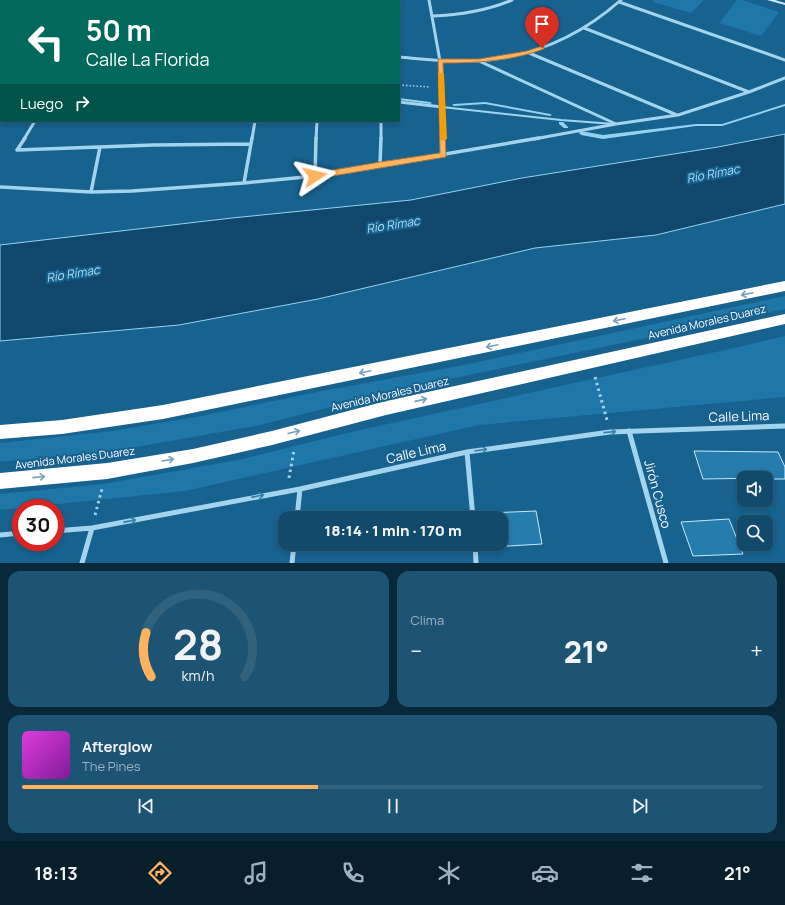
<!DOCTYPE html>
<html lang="es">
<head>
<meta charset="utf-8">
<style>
	:root { --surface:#114a6b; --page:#1e5473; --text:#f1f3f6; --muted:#9cb3c1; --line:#30627e; --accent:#ffb361 }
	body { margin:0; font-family:Manrope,sans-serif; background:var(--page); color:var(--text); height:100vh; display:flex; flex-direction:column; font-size:15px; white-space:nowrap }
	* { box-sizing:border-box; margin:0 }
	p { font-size:13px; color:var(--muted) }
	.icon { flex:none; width:22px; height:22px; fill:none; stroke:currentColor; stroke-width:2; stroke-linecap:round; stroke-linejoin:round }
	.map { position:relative; height:563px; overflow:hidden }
	.side { display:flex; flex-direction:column; gap:8px; padding:8px; background:#09293b; flex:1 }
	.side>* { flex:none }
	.banner { position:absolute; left:0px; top:0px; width:400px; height:122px; box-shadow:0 2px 6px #0003,0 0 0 1px var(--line); background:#00695c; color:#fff; overflow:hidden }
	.fabs { position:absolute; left:737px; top:471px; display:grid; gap:8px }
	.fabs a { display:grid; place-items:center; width:36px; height:36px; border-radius:8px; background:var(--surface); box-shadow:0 2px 6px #0003,0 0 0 1px var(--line); font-size:20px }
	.speed { position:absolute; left:12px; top:499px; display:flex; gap:8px; font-size:20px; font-weight:700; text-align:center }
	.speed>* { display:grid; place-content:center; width:52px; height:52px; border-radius:50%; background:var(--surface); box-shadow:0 2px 6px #0003,0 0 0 1px var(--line); line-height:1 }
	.speed .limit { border:6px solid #d22; background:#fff; color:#111 }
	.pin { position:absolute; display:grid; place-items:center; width:34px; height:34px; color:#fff; margin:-41px -17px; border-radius:50% 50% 50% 0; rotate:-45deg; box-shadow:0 0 4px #0007 }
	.pin .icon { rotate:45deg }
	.me { position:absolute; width:44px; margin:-22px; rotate:80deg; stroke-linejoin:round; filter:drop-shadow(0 0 3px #0008) }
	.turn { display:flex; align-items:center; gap:14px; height:84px; padding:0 20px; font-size:18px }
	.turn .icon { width:52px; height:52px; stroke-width:2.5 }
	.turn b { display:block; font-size:28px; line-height:34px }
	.then { display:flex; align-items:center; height:38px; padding:0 20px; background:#0003; gap:8px; font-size:15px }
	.big { font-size:30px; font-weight:800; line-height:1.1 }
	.side .widget { flex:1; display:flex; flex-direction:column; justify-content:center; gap:6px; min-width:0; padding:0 14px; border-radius:12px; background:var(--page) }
	.side .dial { align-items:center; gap:0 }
	.dial svg { height:104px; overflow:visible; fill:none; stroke:var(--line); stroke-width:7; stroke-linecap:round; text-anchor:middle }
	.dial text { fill:var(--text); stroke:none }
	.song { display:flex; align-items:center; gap:12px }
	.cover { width:48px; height:48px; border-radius:6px; background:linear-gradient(135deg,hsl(300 70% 55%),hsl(290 70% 35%)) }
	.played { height:4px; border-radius:2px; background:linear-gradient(90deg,var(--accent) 40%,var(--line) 40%) }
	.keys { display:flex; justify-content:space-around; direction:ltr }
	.heat { display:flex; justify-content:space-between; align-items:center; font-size:22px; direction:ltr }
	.side .tiles { flex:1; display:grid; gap:8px; grid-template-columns:1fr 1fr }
	.widget:last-child { grid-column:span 2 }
	.trip { position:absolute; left:278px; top:511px; width:230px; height:40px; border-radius:12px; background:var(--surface); box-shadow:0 2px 6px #0003,0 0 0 1px var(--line); font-weight:800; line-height:40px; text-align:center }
	.tab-bar { display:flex; height:64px; justify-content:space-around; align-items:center; background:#071e2b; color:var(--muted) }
	.tab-bar .icon { width:28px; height:28px }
	.tab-bar .selected { color:var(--accent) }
	.tab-bar b { font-size:18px; color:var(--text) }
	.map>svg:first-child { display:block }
	.green { fill:#1f77a8 }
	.water { fill:#0f486c; stroke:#95d2f2 }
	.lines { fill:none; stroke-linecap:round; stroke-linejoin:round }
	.stream { fill:#95d2f2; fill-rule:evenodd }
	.building { fill:#257cad; stroke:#c9e9fb }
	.path-far1 { stroke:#a3d4ef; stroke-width:1.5; stroke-dasharray:1.5 2; stroke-linecap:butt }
	.path { stroke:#a3d4ef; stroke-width:3; stroke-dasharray:2.5 3.5; stroke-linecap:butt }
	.lane { stroke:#a3d4ef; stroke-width:2 }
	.street-far2 { stroke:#a3d4ef; stroke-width:3 }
	.street-far1 { stroke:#a3d4ef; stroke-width:3.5 }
	.street { stroke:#a3d4ef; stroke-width:5 }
	.secondary { fill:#d1ebfb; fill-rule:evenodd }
	.highway { fill:#fff; fill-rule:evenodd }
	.oneway { stroke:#74a1bc }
	.oneway2 { stroke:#3a7ea7 }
	.route { fill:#ffb361; stroke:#a6743f }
	.slow { fill:#f59e0b }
	.labels { text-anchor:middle; stroke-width:4; stroke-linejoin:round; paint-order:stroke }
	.street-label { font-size:11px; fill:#fff; stroke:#17628f }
	.water-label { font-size:12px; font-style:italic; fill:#afddf6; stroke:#17628f }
	.near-street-label { font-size:13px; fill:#fff; stroke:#17628f }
</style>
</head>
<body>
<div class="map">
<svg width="785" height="563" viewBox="0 0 785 563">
	<rect width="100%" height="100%" fill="#17628f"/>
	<path class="green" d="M655,0H704L691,13L653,2Z
		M737,0H742L779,12L761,36L719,23Z
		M785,296V309L397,390L260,425L120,450L0,462V443L112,431L196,417L317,392L464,365Z
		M785,336V397L479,425L185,491L0,510V494L103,484L238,460L351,432L725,350Z"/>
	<path class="water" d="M785,134V204L656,235L535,248L318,299L179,325L0,341V245L232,218L411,200L522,178L718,147Z"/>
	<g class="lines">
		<path class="stream" d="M399,98L430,102L432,103L430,104L399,100Z
			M485,102L550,114L552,115L550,116L485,104L454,106L452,105L454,104Z
			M785,104V106L722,126H696L603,139L581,135L579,133L581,131L603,135L696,124H722Z
			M559,122H563L568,127V128H564L559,124Z"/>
	</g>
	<path class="building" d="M694,451L778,452L785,467V479H766V478L703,479Z
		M536,511L542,544L492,547V544H501V518H488V513Z
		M729,519L743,554L693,556L681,522Z"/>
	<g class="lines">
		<path class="path-far1" d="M399,85L430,87"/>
		<path class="path" d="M595,377L607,420
			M289,478L294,450
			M95,515L102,489"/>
		<path class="lane" d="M0,85L1,83
			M442,107L561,120L614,124"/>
		<path class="street-far2" d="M145,0L147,1
			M429,0L440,61L443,139
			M619,2L785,60
			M432,16C460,15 486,11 512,0
			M584,28L749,92
			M529,53L677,115
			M399,57C422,59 446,62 469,61C526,60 578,38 621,0
			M479,61L616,124
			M399,102L442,107
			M24,139L35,121
			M252,139L255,121
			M316,139L317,121
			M381,139V121
			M534,139L616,124L678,115L749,92L785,78"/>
		<path class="street-far1" d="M443,138L444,155
			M17,150L153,145L250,144
			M17,150L25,138
			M380,164L381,138
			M315,176L316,138
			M244,183L252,138
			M1,187L91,192L132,191L244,183L315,176L539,138
			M91,192L100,147"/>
		<path class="street" d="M629,431L666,563
			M467,452L473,518
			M297,518L300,489
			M55,531L92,528L300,489L467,452L610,432L785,426
			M0,535L21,533
			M475,544L476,563
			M82,563L92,528
			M292,563L294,544"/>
		<path class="secondary" d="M767,0H775L785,3V5Z"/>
		<path class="highway" d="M785,281V291L163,419L62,434L0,439V425L62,420L163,405Z
			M785,314V324L386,415L272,445L193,463L107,479L0,489V473L107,463L193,449L272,431L386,401Z"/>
	</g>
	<defs><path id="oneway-shaft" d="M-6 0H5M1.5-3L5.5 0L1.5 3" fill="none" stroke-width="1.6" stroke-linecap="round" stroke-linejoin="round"/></defs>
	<g class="oneway">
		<use href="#oneway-shaft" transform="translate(747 294) rotate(168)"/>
		<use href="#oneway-shaft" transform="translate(619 320) rotate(168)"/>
		<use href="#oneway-shaft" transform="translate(492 346) rotate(168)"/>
		<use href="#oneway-shaft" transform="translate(365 372) rotate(168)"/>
		<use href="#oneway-shaft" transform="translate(421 400) rotate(-13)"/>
		<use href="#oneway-shaft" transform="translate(294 432) rotate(-14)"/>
		<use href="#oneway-shaft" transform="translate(168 460) rotate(-10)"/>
		<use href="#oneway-shaft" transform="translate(39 477) rotate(-6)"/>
	</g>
	<g class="oneway2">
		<use href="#oneway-shaft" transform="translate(610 432) rotate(-6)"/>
		<use href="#oneway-shaft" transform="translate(481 450) rotate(-8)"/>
		<use href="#oneway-shaft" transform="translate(258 496) rotate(-11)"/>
		<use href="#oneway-shaft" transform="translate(130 521) rotate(-11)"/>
	</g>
	<path class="route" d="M542,46L544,47V49C512,61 477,63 443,63L446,157L315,179L311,176L315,173L380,162L440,153L438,59H479L527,51Z"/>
	<path class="slow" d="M438,72L444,74L447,139L443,141L440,139Z"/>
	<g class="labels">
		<g class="street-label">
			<text transform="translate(707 322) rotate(-13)" y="4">Avenida Morales Duarez</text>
			<text transform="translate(390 394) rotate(-13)" y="4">Avenida Morales Duarez</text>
			<text transform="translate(75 458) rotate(-7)" y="4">Avenida Morales Duarez</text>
		</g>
		<g class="water-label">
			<text transform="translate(713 174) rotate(-11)" y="4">Río Rímac</text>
			<text transform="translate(393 225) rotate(-9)" y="4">Río Rímac</text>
			<text transform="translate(73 274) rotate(-9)" y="4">Río Rímac</text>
		</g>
		<g class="near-street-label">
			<text transform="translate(739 416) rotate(-2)" y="5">Calle Lima</text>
			<text transform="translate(416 452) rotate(-13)" y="5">Calle Lima</text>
			<text transform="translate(658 494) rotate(75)" y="5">Jirón Cusco</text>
		</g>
	</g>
</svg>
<div class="fabs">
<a><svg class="icon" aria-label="sound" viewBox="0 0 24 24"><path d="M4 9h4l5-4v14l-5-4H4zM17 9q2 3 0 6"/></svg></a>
<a><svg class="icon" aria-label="search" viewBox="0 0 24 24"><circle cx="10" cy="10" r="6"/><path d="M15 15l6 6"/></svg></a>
</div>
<div class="speed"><div class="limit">30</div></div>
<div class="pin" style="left:542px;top:48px;background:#d93025"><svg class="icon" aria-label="arrive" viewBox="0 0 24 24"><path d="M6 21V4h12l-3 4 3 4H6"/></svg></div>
<svg class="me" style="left:315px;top:176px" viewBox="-20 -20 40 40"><path d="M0-17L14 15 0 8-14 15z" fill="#ffb361" stroke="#fff" stroke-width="4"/></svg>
<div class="trip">18:14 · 1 min · 170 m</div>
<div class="banner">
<div class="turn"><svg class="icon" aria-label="left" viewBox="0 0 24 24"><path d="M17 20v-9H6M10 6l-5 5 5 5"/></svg><div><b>50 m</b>Calle La Florida</div></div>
<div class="then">Luego<svg class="icon" aria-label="right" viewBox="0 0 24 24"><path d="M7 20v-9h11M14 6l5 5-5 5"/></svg></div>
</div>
</div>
<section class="side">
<div class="tiles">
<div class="widget dial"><svg viewBox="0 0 100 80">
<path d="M14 69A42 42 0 1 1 86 69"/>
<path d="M14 69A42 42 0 0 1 10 35" stroke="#ffb361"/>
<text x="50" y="56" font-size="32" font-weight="700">28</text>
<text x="50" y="72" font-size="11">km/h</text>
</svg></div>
<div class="widget"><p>Clima</p>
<div class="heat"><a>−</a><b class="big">21°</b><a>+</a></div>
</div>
<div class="widget">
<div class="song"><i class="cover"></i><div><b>Afterglow</b><p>The Pines</p></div></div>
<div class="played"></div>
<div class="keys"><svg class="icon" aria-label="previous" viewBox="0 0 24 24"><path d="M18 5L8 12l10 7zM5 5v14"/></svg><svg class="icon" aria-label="pause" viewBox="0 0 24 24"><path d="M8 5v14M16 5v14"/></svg><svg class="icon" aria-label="next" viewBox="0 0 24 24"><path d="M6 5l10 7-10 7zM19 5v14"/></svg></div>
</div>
</div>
</section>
<nav class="tab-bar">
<b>18:13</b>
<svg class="icon selected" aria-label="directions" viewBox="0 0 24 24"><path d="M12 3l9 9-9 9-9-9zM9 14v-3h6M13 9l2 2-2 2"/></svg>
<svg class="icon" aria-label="music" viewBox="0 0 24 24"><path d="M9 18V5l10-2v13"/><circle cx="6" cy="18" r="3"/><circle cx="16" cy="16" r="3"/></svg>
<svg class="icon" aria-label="phone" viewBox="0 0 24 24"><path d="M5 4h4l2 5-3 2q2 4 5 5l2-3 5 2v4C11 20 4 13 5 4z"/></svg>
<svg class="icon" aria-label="climate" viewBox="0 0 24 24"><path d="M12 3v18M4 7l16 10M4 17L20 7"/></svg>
<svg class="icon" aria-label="car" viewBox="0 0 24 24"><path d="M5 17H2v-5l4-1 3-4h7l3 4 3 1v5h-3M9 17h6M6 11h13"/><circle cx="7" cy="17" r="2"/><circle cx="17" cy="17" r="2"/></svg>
<svg class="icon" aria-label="filters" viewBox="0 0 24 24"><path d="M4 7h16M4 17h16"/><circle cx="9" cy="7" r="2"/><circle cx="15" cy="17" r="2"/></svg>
<b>21°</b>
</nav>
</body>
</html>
